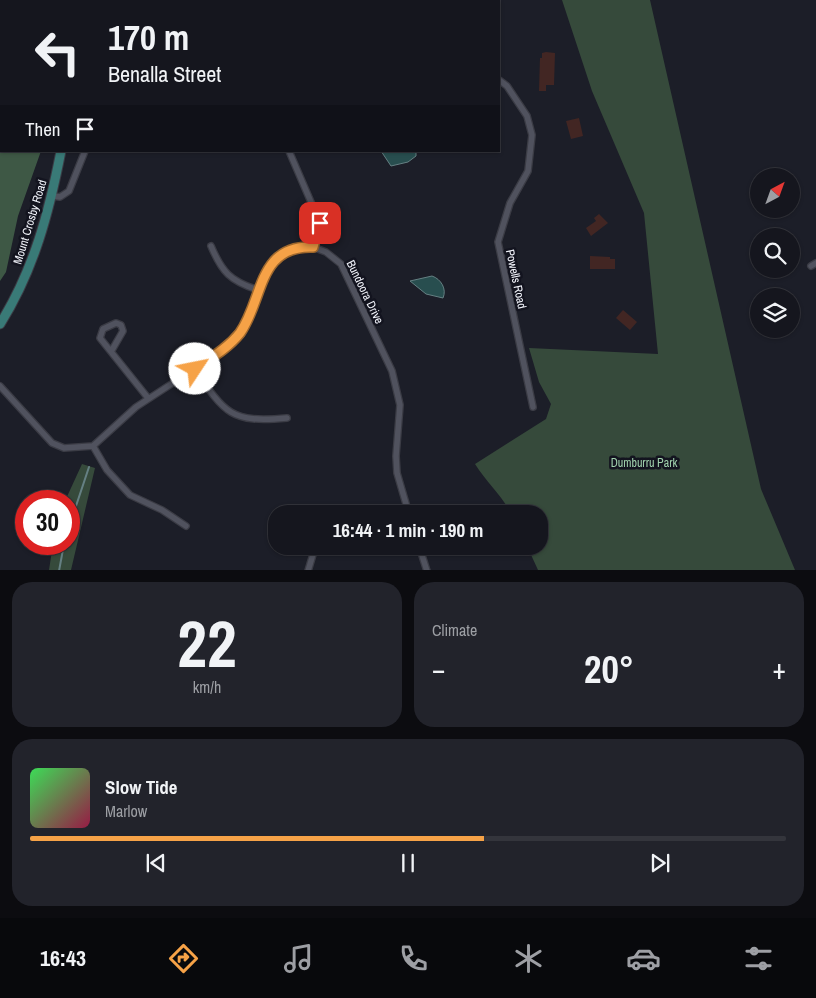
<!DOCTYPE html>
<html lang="en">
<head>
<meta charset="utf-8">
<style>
	:root { --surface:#15161e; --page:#22232b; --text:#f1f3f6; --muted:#9d9fa4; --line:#34353c; --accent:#f6a247 }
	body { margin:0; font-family:"Archivo Narrow",sans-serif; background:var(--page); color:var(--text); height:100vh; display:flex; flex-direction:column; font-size:19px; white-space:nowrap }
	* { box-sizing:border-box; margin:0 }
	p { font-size:16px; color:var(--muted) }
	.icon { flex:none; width:28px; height:28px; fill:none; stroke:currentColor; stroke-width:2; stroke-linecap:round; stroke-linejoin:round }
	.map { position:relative; height:570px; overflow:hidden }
	.side { display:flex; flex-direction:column; gap:12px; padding:12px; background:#0c0c10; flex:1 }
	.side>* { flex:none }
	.guide { position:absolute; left:0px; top:0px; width:500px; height:152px; box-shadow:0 1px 4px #0004,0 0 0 1px var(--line); background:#15161e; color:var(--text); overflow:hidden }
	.needle { width:32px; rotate:41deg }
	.tools { position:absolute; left:750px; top:168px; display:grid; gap:10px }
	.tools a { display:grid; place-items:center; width:50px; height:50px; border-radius:50%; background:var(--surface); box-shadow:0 1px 4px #0004,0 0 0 1px var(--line); font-size:25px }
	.speed { position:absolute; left:15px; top:490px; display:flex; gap:10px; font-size:25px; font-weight:700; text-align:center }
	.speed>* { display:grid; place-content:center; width:65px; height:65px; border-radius:50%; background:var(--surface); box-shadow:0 1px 4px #0004,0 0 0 1px var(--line); line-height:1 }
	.speed .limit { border:8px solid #d22; background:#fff; color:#111 }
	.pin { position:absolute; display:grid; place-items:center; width:42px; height:42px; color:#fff; margin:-21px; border-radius:10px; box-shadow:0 2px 8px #0006 }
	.me { position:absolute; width:55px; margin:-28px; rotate:56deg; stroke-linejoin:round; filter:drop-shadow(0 0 4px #0008) }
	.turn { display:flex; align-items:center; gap:18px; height:105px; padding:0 25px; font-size:22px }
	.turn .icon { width:65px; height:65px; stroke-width:2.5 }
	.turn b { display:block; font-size:35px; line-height:42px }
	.then { display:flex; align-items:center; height:48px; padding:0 25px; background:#0003; gap:10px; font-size:19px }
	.big { font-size:38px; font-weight:700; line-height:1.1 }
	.side .tile { flex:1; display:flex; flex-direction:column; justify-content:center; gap:8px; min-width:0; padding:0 18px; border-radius:20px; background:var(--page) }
	.side .dial { align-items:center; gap:0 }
	.dial b { font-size:65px; line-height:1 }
	.song { display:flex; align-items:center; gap:15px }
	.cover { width:60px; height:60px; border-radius:8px; background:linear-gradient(135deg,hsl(130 70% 55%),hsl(340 70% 35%)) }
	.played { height:5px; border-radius:2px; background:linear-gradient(90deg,var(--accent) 60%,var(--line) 60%) }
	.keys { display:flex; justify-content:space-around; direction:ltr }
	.heat { display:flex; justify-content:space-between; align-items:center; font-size:28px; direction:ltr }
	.side .tiles { flex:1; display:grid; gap:12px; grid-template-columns:1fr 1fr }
	.tile:last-child { grid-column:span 2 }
	.trip { position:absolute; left:268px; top:505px; width:280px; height:50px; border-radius:20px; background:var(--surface); box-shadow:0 1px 4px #0004,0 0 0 1px var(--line); font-weight:700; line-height:50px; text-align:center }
	.tabs { display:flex; height:80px; justify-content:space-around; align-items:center; background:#08090c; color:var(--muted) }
	.tabs .icon { width:35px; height:35px }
	.tabs .on { color:var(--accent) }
	.tabs b { font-size:22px; color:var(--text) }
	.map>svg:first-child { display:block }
	.green { fill:#364a3b }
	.forest { fill:#3e5845 }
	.water { fill:#284e4f; stroke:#658083 }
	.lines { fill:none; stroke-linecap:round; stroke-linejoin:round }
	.stream { stroke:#658083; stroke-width:2 }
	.building { fill:#422623 }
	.minor-casing { stroke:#3b3c45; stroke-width:8 }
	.primary-casing { stroke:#3b3c45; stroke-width:11 }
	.minor { stroke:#50525e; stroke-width:5.5 }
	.primary { stroke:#397a77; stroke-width:9 }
	.route-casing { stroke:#a0692e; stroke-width:12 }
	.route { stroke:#f6a247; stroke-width:9 }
	.labels { text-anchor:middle; stroke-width:5; stroke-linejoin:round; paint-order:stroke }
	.street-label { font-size:12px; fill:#f3f5fc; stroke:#13141f }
	.park-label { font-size:12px; fill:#a1d3ae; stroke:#13141f }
</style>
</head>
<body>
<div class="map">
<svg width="816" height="571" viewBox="0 0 816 571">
	<rect width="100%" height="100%" fill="#1c1e28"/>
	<path class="green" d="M562,0H650L761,489L795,570H538L527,546H539V514H511C502,495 486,482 475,464L546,419L551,404L539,382L529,348L658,354L644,213L592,91Z
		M82,464L95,468L71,570H49L53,544H69V501H65Z"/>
	<path class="forest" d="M0,31L1,151H41L18,216L6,272L0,281Z"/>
	<path class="water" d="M381,151H416V156L408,162L391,166Z
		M432,276C441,279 447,289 443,298L426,294L410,281Z"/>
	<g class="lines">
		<path class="stream" d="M69,527L89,467
			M59,571L64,544"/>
	</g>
	<path class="building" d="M546,52L555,53L554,85H546V91H539L540,58H542V53Z
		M579,118L583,136L571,139L566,121Z
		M599,214L608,223L591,236L586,228L596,221L594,218Z
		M590,256L610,257V259H615V269H590Z
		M623,310L637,322L630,330L616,318Z"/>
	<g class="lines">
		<g class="minor-casing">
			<path id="minor" d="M445,0V1
				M84,1L85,0
				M0,18H1
				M499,80L507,86L527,116L532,135L528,171L510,203L498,242L533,407
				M289,151L320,223L313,247
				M53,196L60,197L69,191L85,151
				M211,246C222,272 230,281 258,290
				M811,266L816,263
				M112,350L123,331L121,325L116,323L103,329L100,338L148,398
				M195,369C225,414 231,423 287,418
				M0,386L52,443L64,448L93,446L136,407L225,349L239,334L250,318L258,290L273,262L282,254L293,249L313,247L326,252L341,264L392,371L400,405L396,456L397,473L409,514
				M93,446L107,470L130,495L162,510L186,526
				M419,546L427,571
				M308,571L314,551L311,546"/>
		</g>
		<g class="primary-casing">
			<path id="primary" d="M106,1V0
				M0,324C34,270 49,212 61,151"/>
		</g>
		<use href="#minor" class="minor"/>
		<use href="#primary" class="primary"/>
	</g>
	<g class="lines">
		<g class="route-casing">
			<path id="route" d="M195,369C211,358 228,348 240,333C264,299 257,245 313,247L320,223"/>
		</g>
		<use href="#route" class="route"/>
	</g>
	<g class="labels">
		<g class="street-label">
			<text transform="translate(30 222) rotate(-73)" y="4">Mount Crosby Road</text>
			<text transform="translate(516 279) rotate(78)" y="4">Powells Road</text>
			<text transform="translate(365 292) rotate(64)" y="4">Bundoora Drive</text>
		</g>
		<g class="park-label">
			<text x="644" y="467">Dumburru Park</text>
		</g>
	</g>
</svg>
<div class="tools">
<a><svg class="needle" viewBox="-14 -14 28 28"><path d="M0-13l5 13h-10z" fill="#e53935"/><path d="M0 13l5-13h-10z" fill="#9d9fa4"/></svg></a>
<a><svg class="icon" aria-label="search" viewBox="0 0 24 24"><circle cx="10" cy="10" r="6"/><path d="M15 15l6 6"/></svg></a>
<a><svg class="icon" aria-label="layers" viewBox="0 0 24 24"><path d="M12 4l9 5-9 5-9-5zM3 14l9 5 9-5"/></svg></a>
</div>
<div class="speed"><div class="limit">30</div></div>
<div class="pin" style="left:320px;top:223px;background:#d93025"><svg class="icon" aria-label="arrive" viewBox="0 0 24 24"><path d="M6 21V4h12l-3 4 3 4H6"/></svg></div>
<svg class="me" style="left:195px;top:369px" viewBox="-20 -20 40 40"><circle r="19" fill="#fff"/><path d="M0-13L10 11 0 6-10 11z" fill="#f6a247"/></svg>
<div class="trip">16:44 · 1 min · 190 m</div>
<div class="guide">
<div class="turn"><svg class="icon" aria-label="left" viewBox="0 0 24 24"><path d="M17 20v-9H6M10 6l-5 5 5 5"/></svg><div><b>170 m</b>Benalla Street</div></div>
<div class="then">Then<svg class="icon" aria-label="arrive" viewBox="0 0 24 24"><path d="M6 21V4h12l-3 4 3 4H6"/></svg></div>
</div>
</div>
<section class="side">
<div class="tiles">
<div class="tile dial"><b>22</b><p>km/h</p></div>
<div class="tile"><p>Climate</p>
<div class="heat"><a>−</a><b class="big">20°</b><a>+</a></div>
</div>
<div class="tile">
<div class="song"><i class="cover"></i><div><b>Slow Tide</b><p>Marlow</p></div></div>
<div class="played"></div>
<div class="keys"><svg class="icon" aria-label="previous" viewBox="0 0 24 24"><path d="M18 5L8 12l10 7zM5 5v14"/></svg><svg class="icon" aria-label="pause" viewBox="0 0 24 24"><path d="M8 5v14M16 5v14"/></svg><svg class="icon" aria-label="next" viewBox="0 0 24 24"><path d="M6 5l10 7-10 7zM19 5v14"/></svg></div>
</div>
</div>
</section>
<nav class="tabs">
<b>16:43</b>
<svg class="icon on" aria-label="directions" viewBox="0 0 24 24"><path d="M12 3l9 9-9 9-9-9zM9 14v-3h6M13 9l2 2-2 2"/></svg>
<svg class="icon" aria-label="music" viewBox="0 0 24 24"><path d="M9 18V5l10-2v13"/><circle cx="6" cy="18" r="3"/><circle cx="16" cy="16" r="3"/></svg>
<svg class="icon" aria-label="phone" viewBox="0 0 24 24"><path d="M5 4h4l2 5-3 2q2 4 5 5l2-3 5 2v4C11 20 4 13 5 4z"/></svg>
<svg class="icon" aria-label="climate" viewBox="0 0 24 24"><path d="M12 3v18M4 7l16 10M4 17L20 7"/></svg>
<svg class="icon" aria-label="car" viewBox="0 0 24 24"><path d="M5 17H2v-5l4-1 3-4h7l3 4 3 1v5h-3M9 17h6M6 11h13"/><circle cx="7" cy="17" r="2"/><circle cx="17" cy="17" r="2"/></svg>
<svg class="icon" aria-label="filters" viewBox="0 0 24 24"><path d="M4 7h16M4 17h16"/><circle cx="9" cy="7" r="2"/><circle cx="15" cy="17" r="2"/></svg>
</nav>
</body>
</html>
